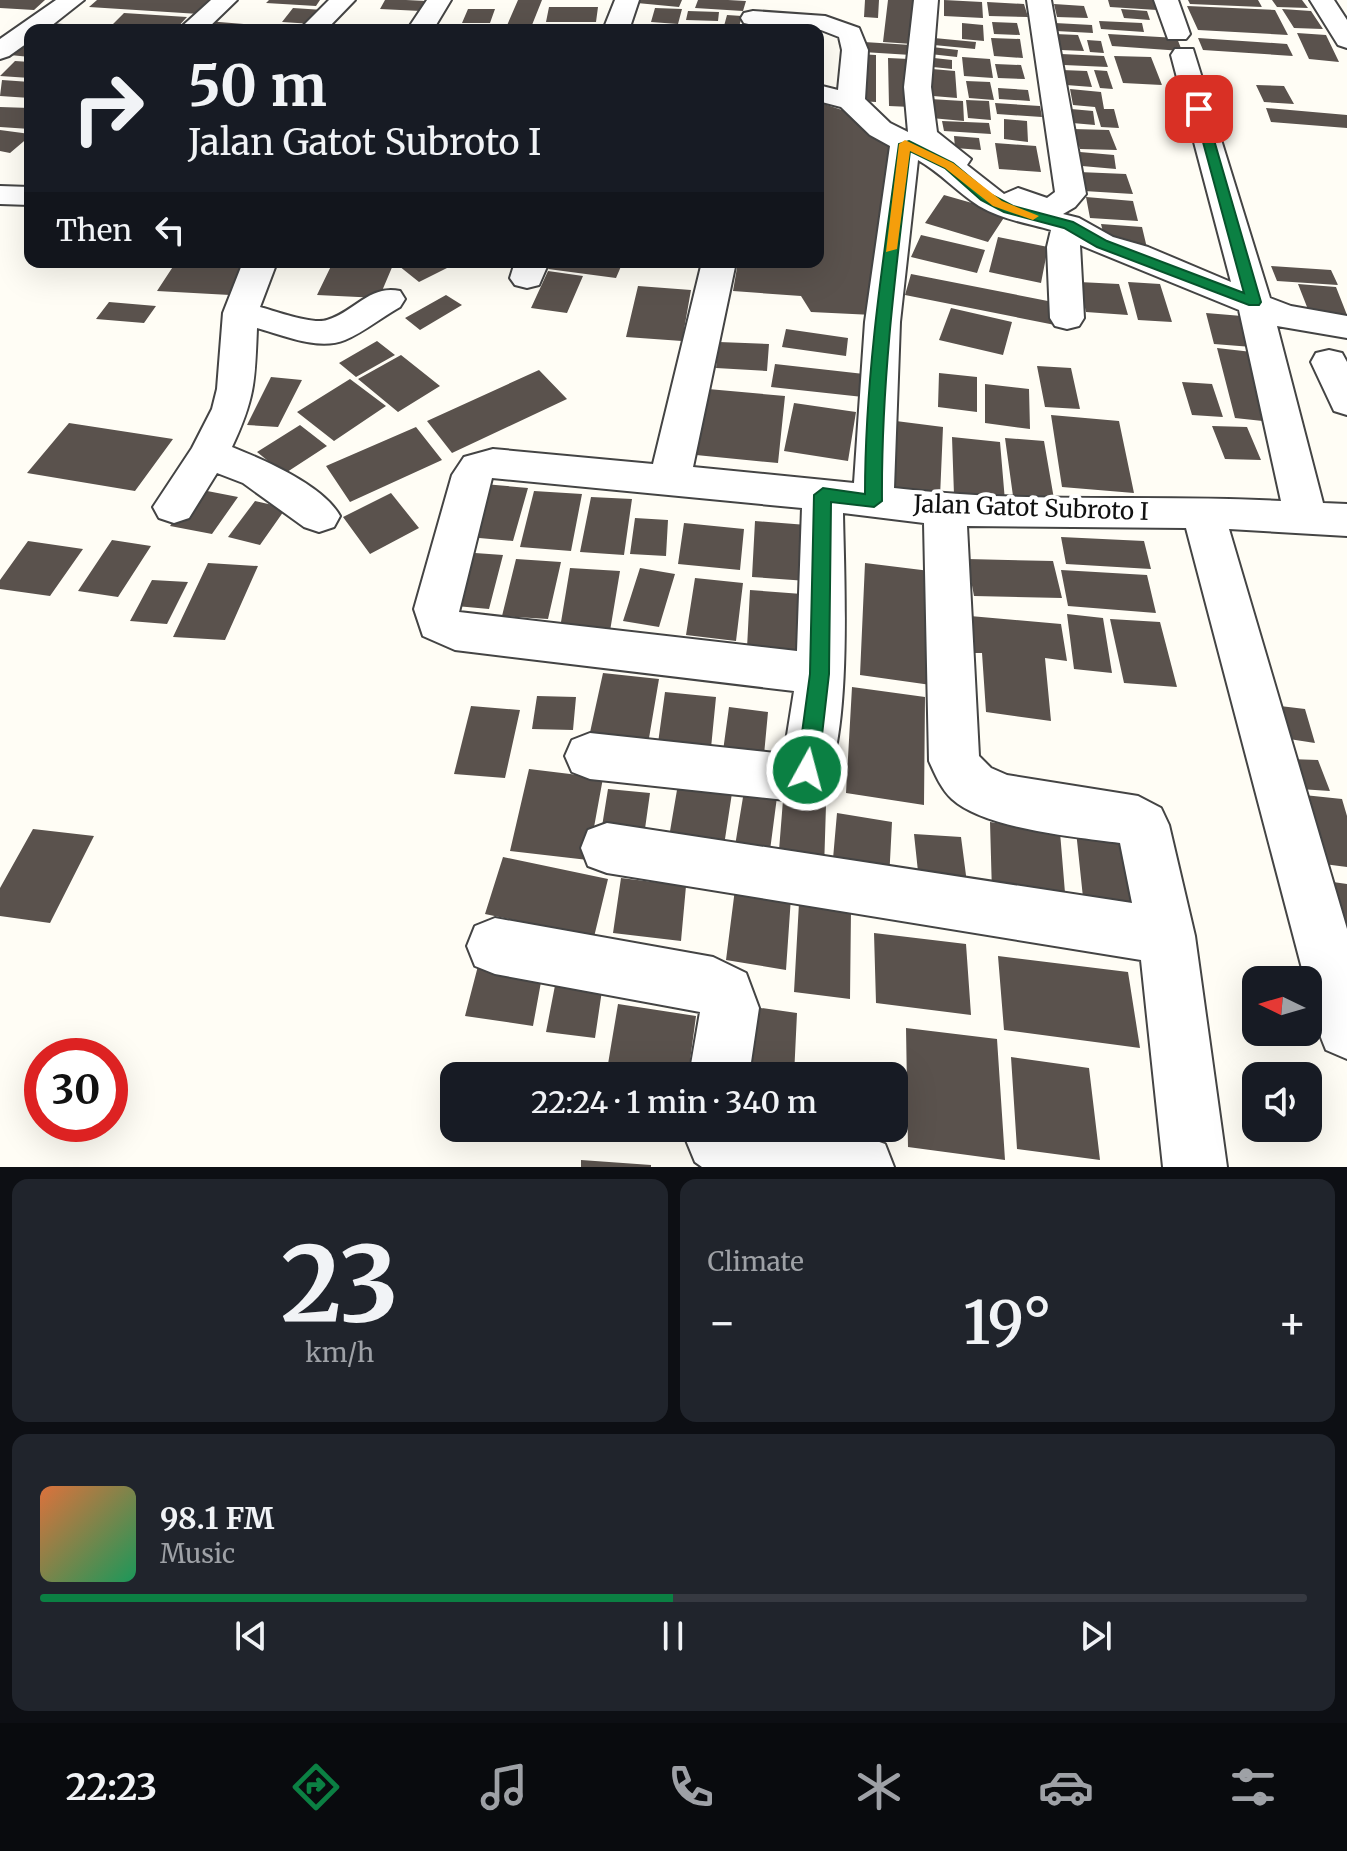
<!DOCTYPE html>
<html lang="en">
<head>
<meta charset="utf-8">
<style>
	:root { --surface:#171b24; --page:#20242c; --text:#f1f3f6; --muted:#9ea1a6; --line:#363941; --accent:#0b8043 }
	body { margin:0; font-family:Merriweather,serif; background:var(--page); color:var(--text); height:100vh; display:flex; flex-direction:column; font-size:30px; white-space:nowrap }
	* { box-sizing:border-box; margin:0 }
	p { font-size:26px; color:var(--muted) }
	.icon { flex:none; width:44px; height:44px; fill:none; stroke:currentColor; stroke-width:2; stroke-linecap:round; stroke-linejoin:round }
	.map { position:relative; height:1167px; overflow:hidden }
	.side { display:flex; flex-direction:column; gap:12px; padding:12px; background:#0d0f14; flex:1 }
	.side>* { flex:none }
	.banner { position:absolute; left:24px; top:24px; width:800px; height:244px; border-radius:16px; box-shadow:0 8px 32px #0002; background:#171b24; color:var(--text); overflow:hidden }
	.needle { width:52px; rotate:275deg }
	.fabs { position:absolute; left:1242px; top:966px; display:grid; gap:16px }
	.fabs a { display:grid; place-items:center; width:80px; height:80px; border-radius:16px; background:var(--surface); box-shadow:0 8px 32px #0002; font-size:40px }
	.speed { position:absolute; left:24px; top:1038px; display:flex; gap:16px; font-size:40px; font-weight:700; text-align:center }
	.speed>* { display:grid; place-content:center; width:104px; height:104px; border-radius:50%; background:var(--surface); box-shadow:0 8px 32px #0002; line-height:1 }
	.speed .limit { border:12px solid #d22; background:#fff; color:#111 }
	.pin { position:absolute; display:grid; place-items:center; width:68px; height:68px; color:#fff; margin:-34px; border-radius:16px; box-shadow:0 4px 12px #0006 }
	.me { position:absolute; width:88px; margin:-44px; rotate:7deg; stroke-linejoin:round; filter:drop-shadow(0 0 6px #0008) }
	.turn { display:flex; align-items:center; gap:28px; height:168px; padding:0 32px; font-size:36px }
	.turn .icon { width:104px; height:104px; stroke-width:2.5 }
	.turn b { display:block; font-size:56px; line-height:68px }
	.then { display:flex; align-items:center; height:76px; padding:0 32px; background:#0003; gap:16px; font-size:30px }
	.big { font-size:60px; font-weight:600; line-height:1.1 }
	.side .card { flex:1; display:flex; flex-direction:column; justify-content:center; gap:12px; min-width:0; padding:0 28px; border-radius:16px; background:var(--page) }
	.side .dial { align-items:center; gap:0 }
	.dial b { font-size:104px; line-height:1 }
	.song { display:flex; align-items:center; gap:24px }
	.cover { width:96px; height:96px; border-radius:12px; background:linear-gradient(135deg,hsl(20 70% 55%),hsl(150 70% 35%)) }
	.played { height:8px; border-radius:4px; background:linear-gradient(90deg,var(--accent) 50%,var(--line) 50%) }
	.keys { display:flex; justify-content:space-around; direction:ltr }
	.heat { display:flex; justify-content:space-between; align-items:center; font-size:44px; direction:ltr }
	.side .tiles { flex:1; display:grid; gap:12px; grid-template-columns:1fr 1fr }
	.card:last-child { grid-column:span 2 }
	.trip { position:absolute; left:440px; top:1062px; width:468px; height:80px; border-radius:16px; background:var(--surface); box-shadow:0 8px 32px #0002; font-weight:600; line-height:80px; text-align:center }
	.menu { display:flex; height:128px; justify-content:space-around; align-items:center; background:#090b0e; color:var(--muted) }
	.menu .icon { width:56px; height:56px }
	.menu .current { color:var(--accent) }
	.menu b { font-size:36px; color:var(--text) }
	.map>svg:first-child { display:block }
	.building { fill:#5a524d }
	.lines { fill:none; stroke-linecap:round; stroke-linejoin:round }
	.service-casing { stroke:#444; stroke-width:4 }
	.minor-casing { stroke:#444; stroke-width:4 }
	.service { fill:#fff; fill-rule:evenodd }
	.minor { fill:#fff; fill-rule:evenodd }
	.route { fill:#0b8043; stroke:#07532c; stroke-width:2 }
	.slow { fill:#f59e0b }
	.labels { text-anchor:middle; stroke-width:8; stroke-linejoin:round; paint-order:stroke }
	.street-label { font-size:24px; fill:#111; stroke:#fff }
</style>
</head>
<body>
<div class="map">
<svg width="1347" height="1167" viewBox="0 0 1347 1167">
	<rect width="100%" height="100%" fill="#fffdf5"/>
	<path class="building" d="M0,0H45L34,10L0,8Z
		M97,0H212L199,14L89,7Z
		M269,0H320L316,6L266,3Z
		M385,0H406L426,1L421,11L380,9Z
		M518,0H542L530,30H505Z
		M638,0H682L679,7L637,3Z
		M698,0H728L746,1L743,11L695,8Z
		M865,0H879L878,18L864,17Z
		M888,0H916L912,44L883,42Z
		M944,0L982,2L983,18L944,16Z
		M1108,0H1154L1157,10L1110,7Z
		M1188,0H1258L1262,7L1190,4Z
		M1272,0H1302L1308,8L1277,7Z
		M987,2L1024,4L1028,17L989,16Z
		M1054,4L1084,6L1088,18L1057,17Z
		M1187,6L1275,10L1288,35L1198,30Z
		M549,7H598L596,22H546Z
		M293,8L323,10L313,24L282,22Z
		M655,8L682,9L678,24L651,22Z
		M468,9H495L490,23H462Z
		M1121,9L1147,11L1150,20L1124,18Z
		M1282,9L1311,11L1323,29L1294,28Z
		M688,11L719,12L718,21L686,20Z
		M124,13L187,17L175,30L110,27Z
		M727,15L742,16L739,27L724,26Z
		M207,21L294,28V30H198Z
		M1099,21L1142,23L1144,32L1101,29Z
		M992,22L1017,23L1020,35L994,34Z
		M962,23L983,25L984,41L962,39Z
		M1055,23L1092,25L1093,33L1056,31Z
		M634,24L674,27L673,30H632Z
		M1297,33L1326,35L1339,62L1309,59Z
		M1055,34L1078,35L1084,51L1061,50Z
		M1108,34L1177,38L1182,51L1112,46Z
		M30,38V57L10,55Z
		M934,38L976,42L975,49L934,45Z
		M991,38L1020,39L1023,58L994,56Z
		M1198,38L1287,44L1293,56L1203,50Z
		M1087,40L1101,41L1104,53L1090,52Z
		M864,42L911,45V55L863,52Z
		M932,47L958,50L957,57L930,54Z
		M858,54L876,55V102L857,101Z
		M1061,54L1104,56L1108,67L1064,65Z
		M1114,56L1151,57L1162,85L1123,83Z
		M962,57L990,59L993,78L964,76Z
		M888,58L909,59L911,107L889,106Z
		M934,58L952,60V69L933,67Z
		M15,61L30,62V78L0,76Z
		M995,64L1021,65L1025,79L998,78Z
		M932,69L955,71L957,98L933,96Z
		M1062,70L1087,71L1092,87L1066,85Z
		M1094,70L1107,71L1113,89L1100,88Z
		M2,80L30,82V98L0,96Z
		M966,81L990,82L994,100L969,98Z
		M1256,85L1284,86L1294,104L1264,102Z
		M998,88L1028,90L1030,101L999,99Z
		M1070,89L1101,92L1104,109H1114L1119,128L1101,127L1095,107L1073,105Z
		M930,99L963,101L964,121L931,118Z
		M966,100L989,101L991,120L968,118Z
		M818,102L857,115L869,136L894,142L873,315L811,312L801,296L733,291L738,262H818Z
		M995,103L1040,106L1042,117L997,114Z
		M0,107L30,108V129L0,127Z
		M1060,108L1093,111L1095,125L1061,122Z
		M1266,108L1347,115V128L1271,122Z
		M1004,119L1027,121L1028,142L1004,139Z
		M942,121L989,123L991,134L944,131Z
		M1073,129L1109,130L1117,150L1080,149Z
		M0,130L30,134V136L10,153L0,151Z
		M954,136L979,138L981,150L955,148Z
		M995,143L1036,146L1041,172L999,169Z
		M1080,152L1114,155L1116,169L1082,166Z
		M1079,172L1126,174L1133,194L1084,191Z
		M944,195L1007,213L988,242L925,223Z
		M1086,197L1133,201L1138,221L1090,218Z
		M1101,224L1142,227L1147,248L1106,244Z
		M921,235L985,250L977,273L911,257Z
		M998,237L1048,247L1041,283L989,272Z
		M176,262L247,266L230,295L157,291Z
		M333,262L393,265L379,298L317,295Z
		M408,262H439L447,268L419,282L399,266Z
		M552,262H605L622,264L616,278L548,269Z
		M1271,266L1331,270L1338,285L1277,281Z
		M548,271L583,276L567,313L531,308Z
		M911,274L1058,303L1055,325L905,295Z
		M1079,282L1119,284L1128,315L1086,312Z
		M1128,282L1160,284L1172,322L1138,320Z
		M1298,284L1336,287L1347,315L1309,312Z
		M638,286L691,290L682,341L626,337Z
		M446,295L462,305L420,330L405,318Z
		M109,302L156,306L144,323L96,319Z
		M951,308L1012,322L1003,355L939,340Z
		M1206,313L1242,316L1252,347L1214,344Z
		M786,329L848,338L846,356L782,347Z
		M377,341L395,355L356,377L339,363Z
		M719,342L769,344L767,371L716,368Z
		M1217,348L1252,352L1273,422L1235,418Z
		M401,355L440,386L398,412L358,379Z
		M775,364L864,374L863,397L771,387Z
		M1037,366L1071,368L1080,409L1045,407Z
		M539,370L567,399L452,453L427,421Z
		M939,373L977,377V412L938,407Z
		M271,377L302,380L278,427L247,425Z
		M350,379L386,406L334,441L297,412Z
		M1182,382L1212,384L1223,417L1192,415Z
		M985,384L1029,389L1030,429L985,423Z
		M708,389L785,396L778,463L696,455Z
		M794,403L856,412L848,461L784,451Z
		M1051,415L1119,421L1134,493L1062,487Z
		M888,420L943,427L940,497L882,490Z
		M69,423L173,439L135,491L27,473Z
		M300,425L327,446L284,474L257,452Z
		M1212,426L1247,427L1261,460L1225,459Z
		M416,427L442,460L350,502L326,466Z
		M952,437L1000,442L1005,501L954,495Z
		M1005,438L1044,441L1054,499L1013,496Z
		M484,484L528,488L513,541L468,537Z
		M197,489L238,497L212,534L170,526Z
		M534,491L582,494L571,551L520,547Z
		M391,493L419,528L370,554L343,517Z
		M591,497L632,499L624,555L580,552Z
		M255,501L286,508L260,545L228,537Z
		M635,518L668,520L666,556L630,554Z
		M755,521L807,525V581L752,577Z
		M684,523L744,529L740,570L678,564Z
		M1061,537L1144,541L1151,569L1066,564Z
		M112,540L151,546L118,597L78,591Z
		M28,541L83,549L50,596L0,589V580Z
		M461,552L503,555L489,609L445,605Z
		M516,559L561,562L548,619L502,616Z
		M967,559L1053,561L1062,598L974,596Z
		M208,563L258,566L225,640L173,637Z
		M865,563L930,571L931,685L860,675Z
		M570,568L620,571L610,631L560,628Z
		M640,568L675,574L659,627L623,621Z
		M1061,570L1147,575L1156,613L1068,606Z
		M695,578L743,583L736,641L686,635Z
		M152,580L188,582L167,624L130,621Z
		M750,590L802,594L800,653L747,648Z
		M1067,614L1103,618L1112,673L1074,669Z
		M970,616L1061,624L1067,661L1045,658L1051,721L986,712L982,653H974Z
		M1110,619L1160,622L1177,687L1124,683Z
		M603,673L659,679L648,744L589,737Z
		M852,687L925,697L924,805L846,793Z
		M665,692L716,697L711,748L658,743Z
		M537,696L576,697L573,730L532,729Z
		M471,706L520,710L505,778L454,774Z
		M1280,706L1305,709L1315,743L1289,739Z
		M729,707L768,712L764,755L723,751Z
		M1289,759L1318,760L1330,791L1300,789Z
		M529,769L603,778L588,860L510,851Z
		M678,784L732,793L723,852L668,843Z
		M608,789L650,793L643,843L600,839Z
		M744,791L777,797L769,858L734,852Z
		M1304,795L1342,799L1347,816V867L1324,864Z
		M783,800L826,805L824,869L778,863Z
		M837,813L892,822L889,880L832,870Z
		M990,822L1060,832L1066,905L992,893Z
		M33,829L94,836L50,923L0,916V888Z
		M1076,831L1130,837L1142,916L1084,907Z
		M914,834L961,837L967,883L919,881Z
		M503,857L608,879L594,937L485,914Z
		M621,878L686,886L681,941L613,933Z
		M1333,882L1347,884V924H1346Z
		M735,889L791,897L786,970L726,960Z
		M799,903L851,910L850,999L794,992Z
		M874,933L966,944L971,1015L876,1003Z
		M998,956L1128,972L1140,1048L1004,1030Z
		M479,962L543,971L533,1026L465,1016Z
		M558,970L604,977L595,1038L546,1032Z
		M618,1004L696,1016L688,1076H606Z
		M754,1007L797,1013L794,1076H748Z
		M906,1028L997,1039L1005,1160L908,1147Z
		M1011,1057L1089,1068L1100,1160L1017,1149Z
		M617,1128H682L680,1141Z
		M581,1160L651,1165V1167H581Z"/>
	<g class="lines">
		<g class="service-casing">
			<path id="service" d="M33,24L63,26L70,30L28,31L26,28Z"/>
		</g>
		<g class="minor-casing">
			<path id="minor" d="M56,0H84L46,30H30V41L9,56L0,59V39Z
				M211,0H237L206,30H178Z
				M329,0H355L326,30H299Z
				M427,0H451L433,30H407Z
				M615,0H639L629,30H603Z
				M914,0H938L931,87L937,132L971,159L967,165L1004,194L1018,188L1047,198L1055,192L1027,0H1051L1086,194L1075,207L1063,214L1079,218L1113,237L1148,247L1231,282L1171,55L1175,49H1193L1270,298L1291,306L1347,316V338L1277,326L1323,503L1347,504V536L1229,529L1347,929V1059L1326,1050C1317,1028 1308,1004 1308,980H1305L1186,528L967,526L979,756L991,768L1007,775L1138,796L1161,808L1169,825L1195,936L1227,1167H1163L1141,960L607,873L588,866L581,848L588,830L607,823L1132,903L1120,843C1076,837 985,829 952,799C941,789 935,774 929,761L924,523L843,513C844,577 853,742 821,792L795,801L590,779L572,772L565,756L572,740L590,733L784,754L794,691L455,650L423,636L414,609L452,475L464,457L493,449L653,464L702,262H736L693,467L854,483L865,322L890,146L870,135L841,107L818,101V85L838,90L842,50L839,37L821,30L753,25L744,23L741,18L744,13L753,11L825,16L859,28L868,50L865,99L890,123L908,132L904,87ZM918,160C941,173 957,192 979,206C1001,219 1026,223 1051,230L1047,247L1050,318L1055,326L1067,329L1079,326L1084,318L1080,245L1239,310L1281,501C1153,494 1022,504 894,488L900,322ZM492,478L802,508L797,651L459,612Z
				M1154,0H1178L1190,34L1186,39H1168Z
				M1310,0H1334L1347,20V48L1338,45Z
				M0,186L30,187V205L0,204Z
				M243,262H277L260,307C275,311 313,325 327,320C354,312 370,284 400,291L405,299L400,307C382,317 364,332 345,340C318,351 283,335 257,328C255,381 255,398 232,447C264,460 323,485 340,516L334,527L319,532L304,527L243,483L217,473L189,518L174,523L159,518L153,507L192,448L212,409L217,389L223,313Z
				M515,262H549L539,285L527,288L515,285L510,278Z
				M1329,350L1342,353L1347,362V415L1334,411L1311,362L1316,353Z
				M495,918L713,957L746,973L759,1008L749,1076H689L700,1012L495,974L475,966L467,946L475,926Z
				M681,1128C747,1128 822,1119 885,1144L894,1167H702L695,1162Z"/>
		</g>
		<use href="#service" class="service"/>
		<use href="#minor" class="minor"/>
	</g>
	<path class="route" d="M1199,106L1205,109L1261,302L1259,305H1249L1097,247L1064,228L1004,212L981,200L945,168L910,151C896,267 881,383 882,501L874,507L831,502L829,674L818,770L815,777L807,780L800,777L797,770L810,674L814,495L823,488L865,494C865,376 883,260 899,144L909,141L953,163L990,194L1013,206L1073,222L1107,241L1244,293L1194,109Z"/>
	<path class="slow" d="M905,140L953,163L1002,201L1039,216L1033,220L993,206L945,168L910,151L897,249L886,252L899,144Z"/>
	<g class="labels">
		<g class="street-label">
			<text transform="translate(1031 508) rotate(2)" y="8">Jalan Gatot Subroto I</text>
		</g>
	</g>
</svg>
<div class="fabs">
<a><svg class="needle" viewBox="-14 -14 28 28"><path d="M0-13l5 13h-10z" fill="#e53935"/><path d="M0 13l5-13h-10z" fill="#9ea1a6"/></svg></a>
<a><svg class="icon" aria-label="sound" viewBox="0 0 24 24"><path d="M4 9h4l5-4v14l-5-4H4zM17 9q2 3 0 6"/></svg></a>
</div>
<div class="speed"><div class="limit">30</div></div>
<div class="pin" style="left:1199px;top:109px;background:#d93025"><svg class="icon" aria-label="arrive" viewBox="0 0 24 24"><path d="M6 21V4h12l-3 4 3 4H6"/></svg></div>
<svg class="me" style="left:807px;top:770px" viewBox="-20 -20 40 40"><circle r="17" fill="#0b8043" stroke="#fff" stroke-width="3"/><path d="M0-11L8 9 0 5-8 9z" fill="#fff"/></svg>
<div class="trip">22:24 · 1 min · 340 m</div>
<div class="banner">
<div class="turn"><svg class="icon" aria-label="right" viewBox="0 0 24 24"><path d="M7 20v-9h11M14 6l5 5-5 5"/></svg><div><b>50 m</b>Jalan Gatot Subroto I</div></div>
<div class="then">Then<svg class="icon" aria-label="left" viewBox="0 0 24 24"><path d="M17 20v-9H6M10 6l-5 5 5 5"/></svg></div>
</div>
</div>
<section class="side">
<div class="tiles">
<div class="card dial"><b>23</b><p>km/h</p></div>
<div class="card"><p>Climate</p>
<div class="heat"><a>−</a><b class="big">19°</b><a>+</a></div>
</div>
<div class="card">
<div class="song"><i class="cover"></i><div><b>98.1 FM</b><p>Music</p></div></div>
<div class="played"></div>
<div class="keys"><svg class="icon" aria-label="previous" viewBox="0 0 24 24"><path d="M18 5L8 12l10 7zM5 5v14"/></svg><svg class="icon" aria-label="pause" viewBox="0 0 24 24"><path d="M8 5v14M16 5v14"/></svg><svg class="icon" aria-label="next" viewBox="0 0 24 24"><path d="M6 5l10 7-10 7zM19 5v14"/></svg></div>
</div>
</div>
</section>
<nav class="menu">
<b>22:23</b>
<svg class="icon current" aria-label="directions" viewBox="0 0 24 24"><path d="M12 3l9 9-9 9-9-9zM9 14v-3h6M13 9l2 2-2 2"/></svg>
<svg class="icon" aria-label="music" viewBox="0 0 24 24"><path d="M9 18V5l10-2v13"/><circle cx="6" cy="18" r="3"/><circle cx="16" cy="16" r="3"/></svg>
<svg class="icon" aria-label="phone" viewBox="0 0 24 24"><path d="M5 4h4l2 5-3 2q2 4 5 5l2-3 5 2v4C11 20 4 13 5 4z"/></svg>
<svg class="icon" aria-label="climate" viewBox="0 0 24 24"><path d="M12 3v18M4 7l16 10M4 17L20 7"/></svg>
<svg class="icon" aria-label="car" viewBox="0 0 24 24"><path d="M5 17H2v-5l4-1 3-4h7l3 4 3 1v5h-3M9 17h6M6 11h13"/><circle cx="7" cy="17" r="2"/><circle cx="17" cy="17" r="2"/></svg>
<svg class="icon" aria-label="filters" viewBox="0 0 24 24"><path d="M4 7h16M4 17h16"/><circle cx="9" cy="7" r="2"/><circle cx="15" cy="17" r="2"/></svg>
</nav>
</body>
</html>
